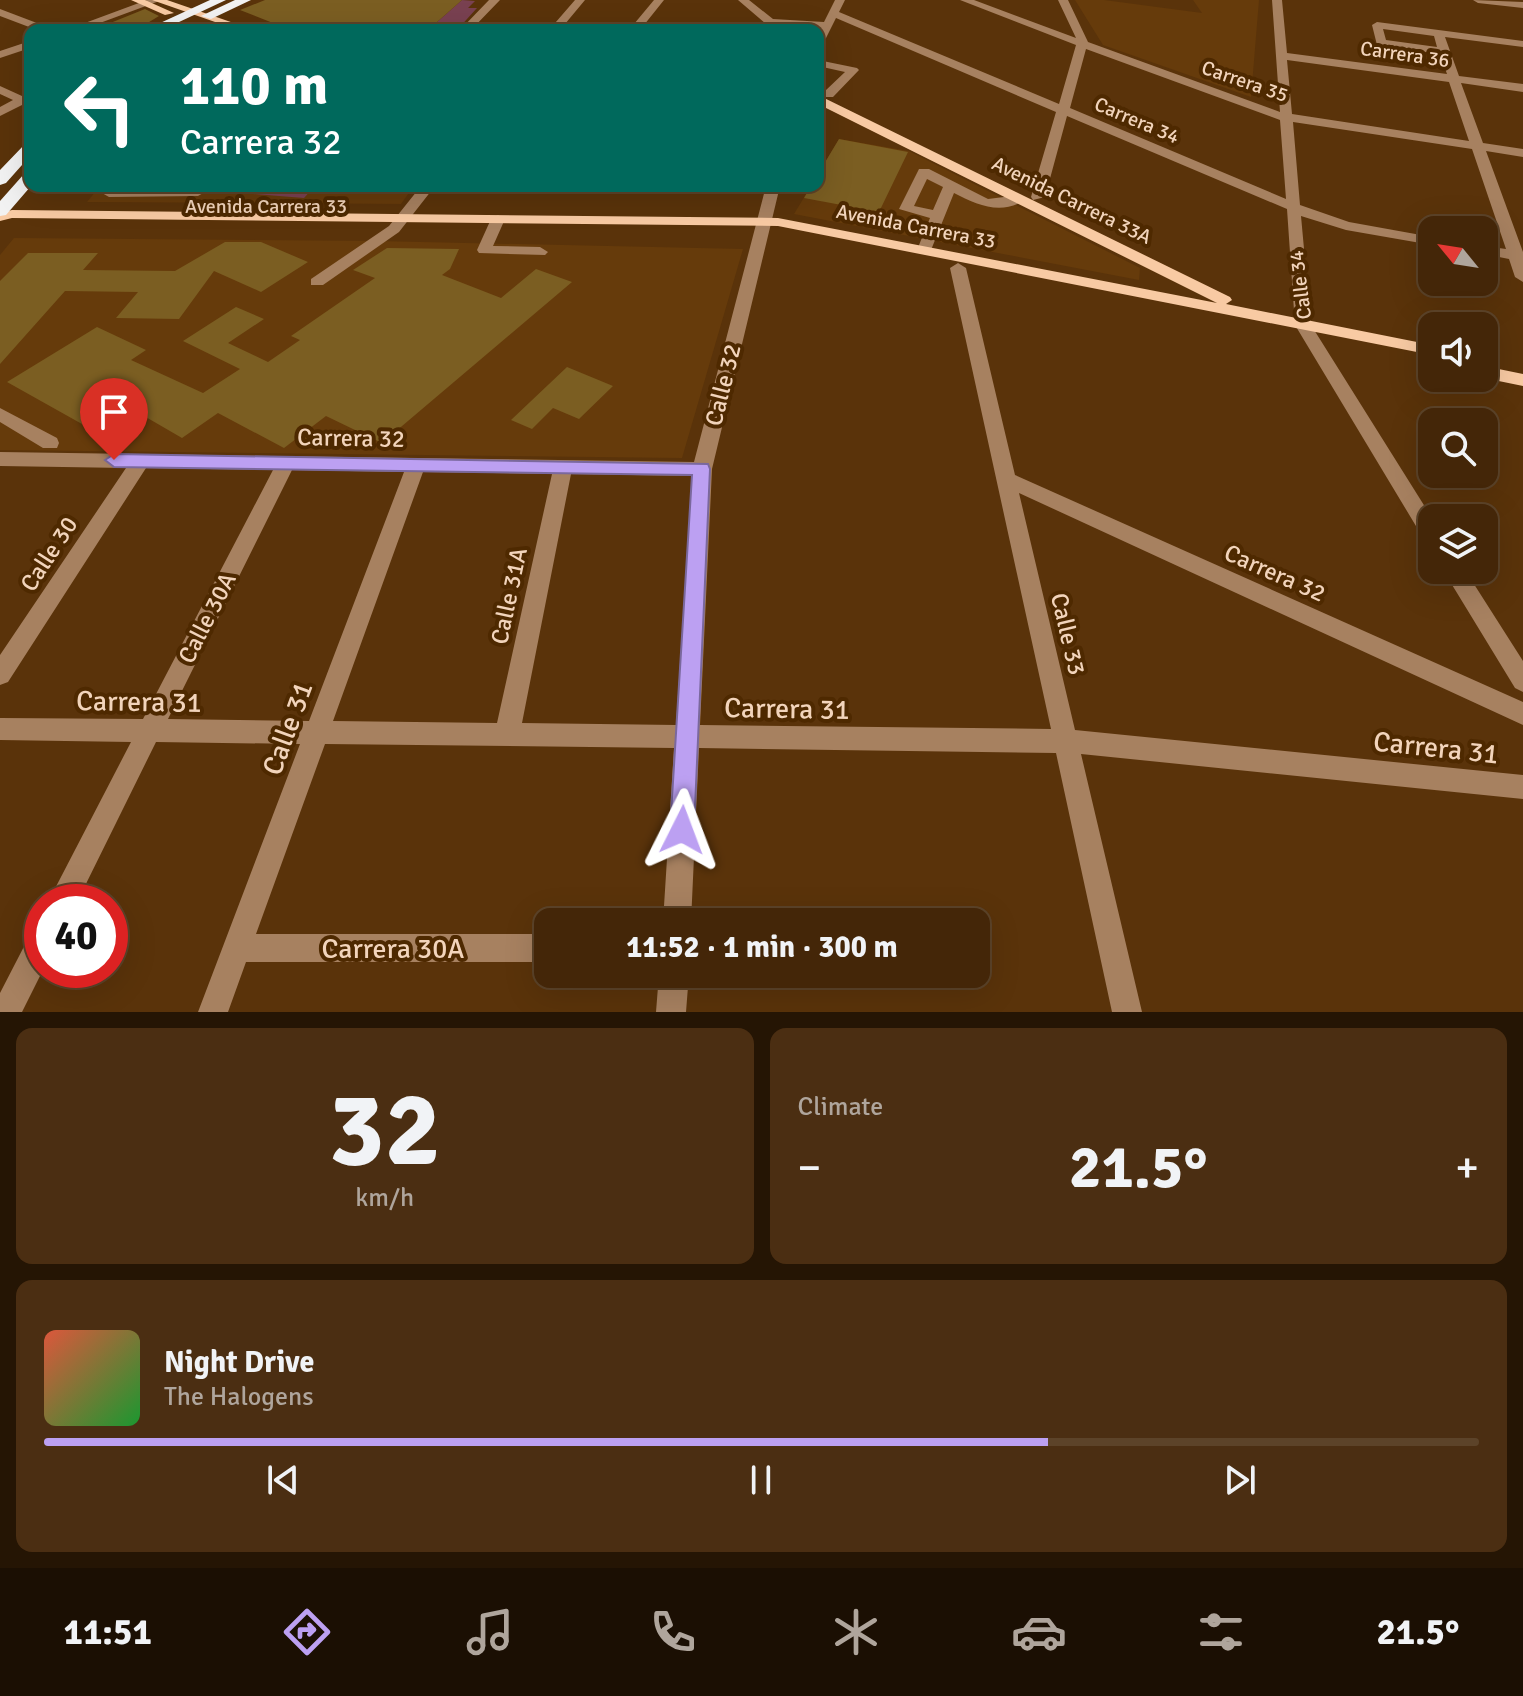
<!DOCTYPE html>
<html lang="en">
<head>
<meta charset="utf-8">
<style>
	:root { --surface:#442608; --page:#4b2e12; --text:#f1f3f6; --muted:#afa59c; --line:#5c4329; --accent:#bca0f2 }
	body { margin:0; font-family:Signika,sans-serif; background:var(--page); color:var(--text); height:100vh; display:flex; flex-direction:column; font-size:30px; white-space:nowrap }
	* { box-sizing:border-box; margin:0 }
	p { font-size:26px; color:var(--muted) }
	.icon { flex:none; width:44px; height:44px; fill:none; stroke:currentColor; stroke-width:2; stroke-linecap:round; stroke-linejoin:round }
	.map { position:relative; height:1012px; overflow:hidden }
	.panel { display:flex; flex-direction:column; gap:16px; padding:16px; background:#251504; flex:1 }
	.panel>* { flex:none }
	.hud { position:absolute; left:24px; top:24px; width:800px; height:168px; border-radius:16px; box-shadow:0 8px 32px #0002,0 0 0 2px var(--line); background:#00695c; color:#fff; overflow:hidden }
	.needle { width:52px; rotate:300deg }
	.controls { position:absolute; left:1418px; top:216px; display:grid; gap:16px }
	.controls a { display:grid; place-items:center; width:80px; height:80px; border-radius:16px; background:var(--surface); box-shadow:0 8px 32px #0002,0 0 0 2px var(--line); font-size:40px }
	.speed { position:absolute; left:24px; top:884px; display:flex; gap:16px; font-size:40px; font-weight:700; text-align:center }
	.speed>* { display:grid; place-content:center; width:104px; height:104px; border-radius:50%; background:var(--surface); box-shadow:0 8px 32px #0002,0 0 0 2px var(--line); line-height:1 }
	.speed .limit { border:12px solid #d22; background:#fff; color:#111 }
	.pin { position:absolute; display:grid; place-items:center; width:68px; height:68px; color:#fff; margin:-82px -34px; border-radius:50% 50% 50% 0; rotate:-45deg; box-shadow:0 0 8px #0007 }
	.pin .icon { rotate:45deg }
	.me { position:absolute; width:88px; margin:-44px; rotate:3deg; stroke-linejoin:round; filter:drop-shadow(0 0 6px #0008) }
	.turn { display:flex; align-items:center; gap:28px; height:168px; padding:0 24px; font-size:36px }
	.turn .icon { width:104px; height:104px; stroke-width:2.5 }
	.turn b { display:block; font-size:56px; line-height:68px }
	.big { font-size:60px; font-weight:700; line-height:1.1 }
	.panel .widget { flex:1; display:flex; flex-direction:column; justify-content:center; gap:12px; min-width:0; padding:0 28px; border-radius:16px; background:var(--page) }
	.panel .dial { align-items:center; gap:0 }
	.dial b { font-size:104px; line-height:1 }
	.song { display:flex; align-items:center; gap:24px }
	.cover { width:96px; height:96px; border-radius:12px; background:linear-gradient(135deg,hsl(10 70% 55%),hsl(130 70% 35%)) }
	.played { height:8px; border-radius:4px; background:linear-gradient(90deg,var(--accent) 70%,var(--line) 70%) }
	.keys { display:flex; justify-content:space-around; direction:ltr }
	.heat { display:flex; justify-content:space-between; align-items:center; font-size:44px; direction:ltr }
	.panel .tiles { flex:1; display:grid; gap:16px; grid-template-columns:1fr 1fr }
	.widget:last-child { grid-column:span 2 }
	.trip { position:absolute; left:534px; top:908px; width:456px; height:80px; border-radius:16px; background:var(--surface); box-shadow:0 8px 32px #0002,0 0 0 2px var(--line); font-weight:700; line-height:80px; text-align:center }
	.menu { display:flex; height:128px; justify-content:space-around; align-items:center; background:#1b0f03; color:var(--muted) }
	.menu .icon { width:56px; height:56px }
	.menu .on { color:var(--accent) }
	.menu b { font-size:36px; color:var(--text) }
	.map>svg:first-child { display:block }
	.built { fill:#663b0b }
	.green { fill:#794151 }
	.building { fill:#7b5e22 }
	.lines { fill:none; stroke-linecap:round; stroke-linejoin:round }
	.minor { fill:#a78160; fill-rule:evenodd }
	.major { fill:#f8caa3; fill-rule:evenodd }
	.highway { fill:#f2f2f2; fill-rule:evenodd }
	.route { fill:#bca0f2; stroke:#7a689d; stroke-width:2 }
	.labels { text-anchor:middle; stroke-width:8; stroke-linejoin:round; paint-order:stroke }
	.far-street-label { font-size:20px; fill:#f2d4bb; stroke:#4e2900 }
	.street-label { font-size:24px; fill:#f2d4bb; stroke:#4e2900 }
	.near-street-label { font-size:28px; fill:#f2d4bb; stroke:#4e2900 }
</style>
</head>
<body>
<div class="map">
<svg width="1523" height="1012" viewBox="0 0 1523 1012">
	<rect width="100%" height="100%" fill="#5a330a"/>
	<path class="built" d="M1075,0H1104L1202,13L1193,0H1259L1251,97L1103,45Z
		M839,139L909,151L1140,268L1139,280L794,214L811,186H818V174Z
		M100,186H414L401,204L87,202Z
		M14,238L377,241L743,249L682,458L0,450V255Z"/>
	<path class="green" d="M462,0L475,1L468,8H477L457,30H428Z
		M234,186H315L304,198L228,192Z"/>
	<path class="building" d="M265,0H462L428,30L278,25L240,10Z
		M145,9L159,16L136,30H93Z
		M839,139L908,152L879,212L804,198L811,186H818V174Z
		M225,242H261L308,262L261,292L214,271L179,319L116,318L138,292L65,291L0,364V281L28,253H98L83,270L175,271Z
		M387,248L459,249L450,269L442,275L501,298L536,269L572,282L382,443L326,416L284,448L218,413L182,438L132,409L98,433L7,382L97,327L146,350L131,360L203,393L240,369L183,341L236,307L264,319L228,343L268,362L300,340L291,336L375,278L353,270Z
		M567,367L613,386L579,419L553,408L532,429L511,420Z"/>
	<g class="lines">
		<path class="minor" d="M147,0H162L81,30H66Z
			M489,0H500L471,30H460Z
			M575,0H585L560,30H549Z
			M654,0H664L640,30H629Z
			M738,0H749L773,19L824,22L835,0H845L839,12L1059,104L1076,45L960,0H974L1076,38L1058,0H1068L1088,42L1280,112L1272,0H1282L1287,53L1447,74L1440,54L1377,45L1372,25L1377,22L1523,41V47L1445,37L1459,76L1523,84V92L1461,83L1483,143L1523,149V157L1486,151L1523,252V282L1515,277L1509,259L1484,254V246L1506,249L1472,149L1293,122L1300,205L1349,222L1432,237V245L1346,230L1301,216L1311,325L1432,518V543L1425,541L1295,325L1287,209L1067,116L1045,197L1033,200L1031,197L1056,112L836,18L823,44L818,47L821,28L781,26L785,30H773ZM1383,29L1434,36L1437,47L1386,40ZM1086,49L1280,120L1286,199L1070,108ZM1287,60L1449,82L1469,141L1292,114Z
			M1473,0L1523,2V8L1478,3Z
			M0,9L50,28L51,30H37L0,16Z
			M30,41V48L0,58V51Z
			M818,60L857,68L859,70L833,97H825V91L845,72L818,66Z
			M0,86L22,96L30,92V108L22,105L0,116V107L13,100L0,94Z
			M919,169H929L988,199L1019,195L1026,199C1002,216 977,205 954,193L931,250L924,254L919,253L917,250L930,218L899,209ZM927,179L943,187L933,210L914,206Z
			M107,186H121L119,189L198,188L205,192L198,196L109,197L102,193Z
			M421,186H435L399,232L323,285H311V279L389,226Z
			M766,186H780L712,469L700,725L1051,729L950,268L958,263L966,268L1015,475L1523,702V725L1019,493L1075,730L1523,775V799L1081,754L1142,1012H1112L1056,753L699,748L691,922H663L674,748L325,744L256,934H548V962H246L228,1012H198L300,744L156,742L77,902H48L131,742L0,740V718L143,719L273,470L146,468L8,682L0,685V655L126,468L0,466V452L694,462ZM292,470L404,472L309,721L168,719ZM423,472L552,474L497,723L333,721ZM571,474L692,476L676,725L522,723Z
			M498,215L505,219L493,246L540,247L548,252L545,255L479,253L477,250L491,219Z
			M0,408L57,438L59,443L57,448H43L0,422Z
			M1443,570H1465L1523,661V692L1515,688Z
			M42,927L43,970L22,1012H0V993L32,931Z
			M659,974H689L686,1012H656Z"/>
		<path class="major" d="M131,0H145L174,13L165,15Z
			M152,0H167L254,30H238Z
			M818,95L1230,297L1232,300L1226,304L1432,345V355L778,226L12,218L0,221V213L12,210L778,218L1217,303L818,104Z
			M1484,366L1523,374V386L1484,378Z"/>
		<path class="highway" d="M210,0H226L162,30H145Z
			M235,0H251L211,19L201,16Z
			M30,142V156L6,183L0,185V170L25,144Z
			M30,172L31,186L6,215L0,216V201L24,174Z"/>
	</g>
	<path class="route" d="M114,454L708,464L710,469L694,830L690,838L682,842L674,838L670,830L692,475L114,467L105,460Z"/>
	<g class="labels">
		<g class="far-street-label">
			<text transform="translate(1405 54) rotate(8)" y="7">Carrera 36</text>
			<text transform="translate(1245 81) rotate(19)" y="7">Carrera 35</text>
			<text transform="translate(1137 120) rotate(23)" y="7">Carrera 34</text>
			<text transform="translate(1072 200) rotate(26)" y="7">Avenida Carrera 33A</text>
			<text x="266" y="213">Avenida Carrera 33</text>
			<text transform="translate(916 226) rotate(11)" y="7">Avenida Carrera 33</text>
			<text transform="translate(1300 285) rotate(-97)" y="7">Calle 34</text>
		</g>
		<g class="street-label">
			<text transform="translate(723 385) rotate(-76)" y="8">Calle 32</text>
			<text transform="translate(351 438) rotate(1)" y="8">Carrera 32</text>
			<text transform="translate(49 554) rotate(-57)" y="8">Calle 30</text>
			<text transform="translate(1275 573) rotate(24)" y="8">Carrera 32</text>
			<text transform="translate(509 596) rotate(-78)" y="8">Calle 31A</text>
			<text transform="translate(207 618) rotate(-63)" y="8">Calle 30A</text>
			<text transform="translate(1068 634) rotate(77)" y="8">Calle 33</text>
		</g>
		<g class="near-street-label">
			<text transform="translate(139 701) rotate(1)" y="10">Carrera 31</text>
			<text transform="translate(787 708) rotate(1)" y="10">Carrera 31</text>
			<text transform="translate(287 728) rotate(-70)" y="10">Calle 31</text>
			<text transform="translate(1436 747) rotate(6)" y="10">Carrera 31</text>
			<text x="393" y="958">Carrera 30A</text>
		</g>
	</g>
</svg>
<div class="controls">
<a><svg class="needle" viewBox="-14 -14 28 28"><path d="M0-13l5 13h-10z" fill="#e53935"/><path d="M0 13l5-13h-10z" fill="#afa59c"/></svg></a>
<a><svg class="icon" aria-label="sound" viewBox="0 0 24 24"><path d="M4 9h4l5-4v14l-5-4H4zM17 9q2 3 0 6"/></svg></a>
<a><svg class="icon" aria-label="search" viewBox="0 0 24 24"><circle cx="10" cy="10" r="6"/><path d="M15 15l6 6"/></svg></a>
<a><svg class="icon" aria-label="layers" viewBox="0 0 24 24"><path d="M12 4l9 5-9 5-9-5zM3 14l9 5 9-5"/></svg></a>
</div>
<div class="speed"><div class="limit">40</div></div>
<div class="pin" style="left:114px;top:460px;background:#d93025"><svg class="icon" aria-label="arrive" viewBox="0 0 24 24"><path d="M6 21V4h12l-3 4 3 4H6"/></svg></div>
<svg class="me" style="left:682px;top:830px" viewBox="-20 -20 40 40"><path d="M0-17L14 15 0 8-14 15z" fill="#bca0f2" stroke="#fff" stroke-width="4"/></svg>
<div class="trip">11:52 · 1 min · 300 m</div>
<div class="hud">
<div class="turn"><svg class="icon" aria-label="left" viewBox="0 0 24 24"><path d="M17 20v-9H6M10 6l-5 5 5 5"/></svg><div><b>110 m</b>Carrera 32</div></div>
</div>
</div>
<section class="panel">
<div class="tiles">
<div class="widget dial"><b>32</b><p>km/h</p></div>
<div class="widget"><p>Climate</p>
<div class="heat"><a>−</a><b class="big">21.5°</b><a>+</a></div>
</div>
<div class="widget">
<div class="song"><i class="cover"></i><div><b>Night Drive</b><p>The Halogens</p></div></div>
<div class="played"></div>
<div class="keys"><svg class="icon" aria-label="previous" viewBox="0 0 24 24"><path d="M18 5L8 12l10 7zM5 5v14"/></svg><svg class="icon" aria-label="pause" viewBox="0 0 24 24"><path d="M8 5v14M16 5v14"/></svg><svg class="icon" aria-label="next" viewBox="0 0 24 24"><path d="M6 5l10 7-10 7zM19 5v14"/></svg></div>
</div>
</div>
</section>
<nav class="menu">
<b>11:51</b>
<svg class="icon on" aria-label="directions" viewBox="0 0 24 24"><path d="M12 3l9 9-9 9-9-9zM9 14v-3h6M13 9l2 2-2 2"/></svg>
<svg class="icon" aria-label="music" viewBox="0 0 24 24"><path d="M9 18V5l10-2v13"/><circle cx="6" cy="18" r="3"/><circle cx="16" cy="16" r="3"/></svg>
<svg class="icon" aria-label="phone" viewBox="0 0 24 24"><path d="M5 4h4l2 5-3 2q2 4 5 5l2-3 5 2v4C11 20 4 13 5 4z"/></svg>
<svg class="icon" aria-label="climate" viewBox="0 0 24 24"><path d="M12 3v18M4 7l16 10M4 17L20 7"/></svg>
<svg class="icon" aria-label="car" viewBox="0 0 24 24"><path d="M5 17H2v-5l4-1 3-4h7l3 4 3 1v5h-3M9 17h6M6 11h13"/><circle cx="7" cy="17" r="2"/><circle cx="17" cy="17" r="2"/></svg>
<svg class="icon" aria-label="filters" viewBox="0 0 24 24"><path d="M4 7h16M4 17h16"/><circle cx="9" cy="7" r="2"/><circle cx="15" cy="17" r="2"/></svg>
<b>21.5°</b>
</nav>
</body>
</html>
